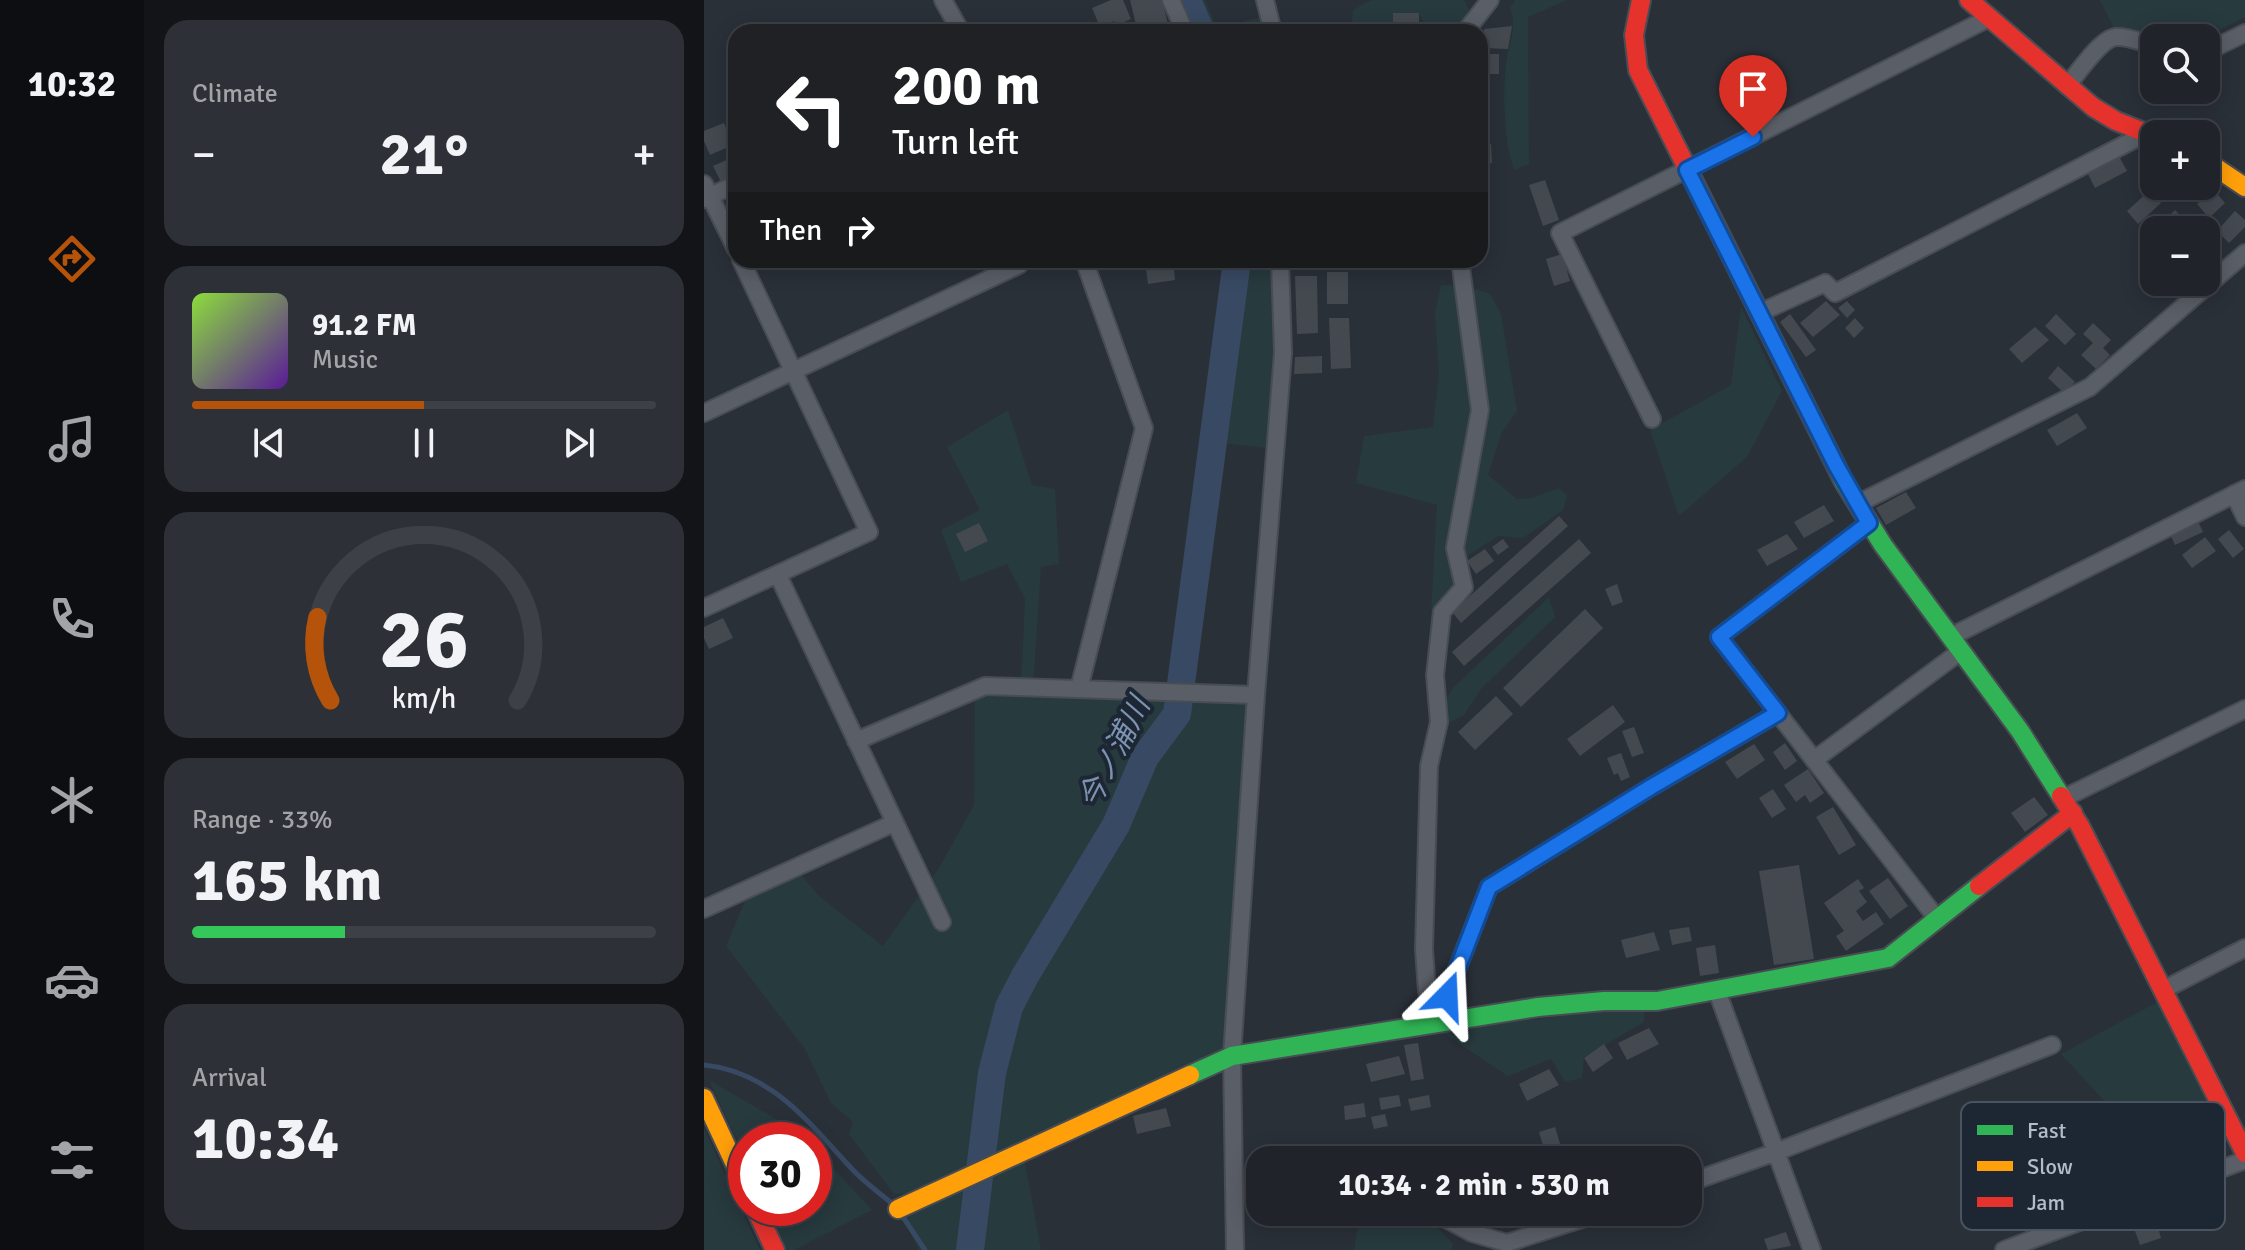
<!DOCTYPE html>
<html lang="en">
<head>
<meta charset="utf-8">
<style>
	:root { --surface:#20242a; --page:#2d3036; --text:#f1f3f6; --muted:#a2a4a8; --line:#3d4147; --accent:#b45309 }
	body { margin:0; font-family:Signika,"Noto Sans JP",sans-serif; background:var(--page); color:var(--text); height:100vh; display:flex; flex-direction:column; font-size:30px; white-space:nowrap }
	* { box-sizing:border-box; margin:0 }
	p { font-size:26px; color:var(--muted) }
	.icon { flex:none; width:44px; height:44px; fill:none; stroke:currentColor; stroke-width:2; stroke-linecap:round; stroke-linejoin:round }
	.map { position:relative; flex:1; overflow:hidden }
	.side { display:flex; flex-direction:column; gap:20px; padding:20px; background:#121417; width:560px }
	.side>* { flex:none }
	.guide { position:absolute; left:24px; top:24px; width:760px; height:244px; border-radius:24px; box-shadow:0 4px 20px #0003,0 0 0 2px var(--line); background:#202124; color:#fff; overflow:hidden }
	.buttons { position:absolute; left:1436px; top:24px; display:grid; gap:16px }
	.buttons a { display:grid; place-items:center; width:80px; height:80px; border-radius:16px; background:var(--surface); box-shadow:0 4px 20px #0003,0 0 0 2px var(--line); font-size:40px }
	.speed { position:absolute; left:24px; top:1122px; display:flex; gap:16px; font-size:40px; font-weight:700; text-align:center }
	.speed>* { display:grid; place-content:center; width:104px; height:104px; border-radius:50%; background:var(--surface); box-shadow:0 4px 20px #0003,0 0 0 2px var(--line); line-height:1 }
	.speed .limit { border:12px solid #d22; background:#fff; color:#111 }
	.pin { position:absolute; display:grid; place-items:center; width:68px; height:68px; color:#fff; margin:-82px -34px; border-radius:50% 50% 50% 0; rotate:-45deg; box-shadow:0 0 8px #0007 }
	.pin .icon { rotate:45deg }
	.me { position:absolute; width:88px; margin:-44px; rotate:21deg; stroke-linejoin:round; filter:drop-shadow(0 0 6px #0008) }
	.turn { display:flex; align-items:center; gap:28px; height:168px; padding:0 32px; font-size:36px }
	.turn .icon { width:104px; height:104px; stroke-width:2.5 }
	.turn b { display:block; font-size:56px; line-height:68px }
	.then { display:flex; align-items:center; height:76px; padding:0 32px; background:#0003; gap:16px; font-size:30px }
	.big { font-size:60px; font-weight:800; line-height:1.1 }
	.side .tile { flex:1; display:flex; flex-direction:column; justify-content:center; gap:12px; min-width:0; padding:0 28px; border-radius:24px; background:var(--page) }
	.side .dial { align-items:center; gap:0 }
	.dial svg { height:208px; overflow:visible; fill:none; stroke:var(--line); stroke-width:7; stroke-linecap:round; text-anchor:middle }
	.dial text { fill:var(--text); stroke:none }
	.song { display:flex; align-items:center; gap:24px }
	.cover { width:96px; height:96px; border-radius:12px; background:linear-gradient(135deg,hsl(90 70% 55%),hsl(270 70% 35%)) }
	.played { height:8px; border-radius:4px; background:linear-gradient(90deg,var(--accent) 50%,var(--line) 50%) }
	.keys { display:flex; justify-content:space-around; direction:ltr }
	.heat { display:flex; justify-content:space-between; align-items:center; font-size:44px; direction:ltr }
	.charge { height:12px; border-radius:6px; background:linear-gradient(90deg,#34c759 33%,var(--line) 0) }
	.trip { position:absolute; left:542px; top:1146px; width:456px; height:80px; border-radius:24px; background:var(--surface); box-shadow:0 4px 20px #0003,0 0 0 2px var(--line); font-weight:800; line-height:80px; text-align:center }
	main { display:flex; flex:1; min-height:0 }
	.menu { display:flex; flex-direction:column; width:144px; justify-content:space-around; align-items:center; background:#0d0e11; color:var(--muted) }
	.menu .icon { width:56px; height:56px }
	.menu .current { color:var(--accent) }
	.menu b { font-size:36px; color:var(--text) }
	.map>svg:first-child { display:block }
	.green { fill:#273a3e }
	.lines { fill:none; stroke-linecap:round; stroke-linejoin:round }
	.stream { stroke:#384963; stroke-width:5 }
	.river { stroke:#384963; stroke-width:28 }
	.building { fill:#444950 }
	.street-casing { stroke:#484c53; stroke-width:20 }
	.fast-casing { stroke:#484c53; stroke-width:22 }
	.slow-casing { stroke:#484c53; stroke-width:22 }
	.jam-casing { stroke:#484c53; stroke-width:22 }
	.street { stroke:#5a5e66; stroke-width:16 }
	.fast { stroke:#30b455; stroke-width:18 }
	.slow { stroke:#ff9f0a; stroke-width:18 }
	.jam { stroke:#e5322d; stroke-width:18 }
	.route-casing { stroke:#114b97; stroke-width:20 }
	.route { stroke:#1a73e8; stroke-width:14 }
	.labels { text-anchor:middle; stroke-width:8; stroke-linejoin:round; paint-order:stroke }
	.water-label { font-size:30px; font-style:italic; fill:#7c92b1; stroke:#1d2633 }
	.key { fill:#1d2633; stroke:#4a5360; stroke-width:2 }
	.key-label { font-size:22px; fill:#b4bcc9 }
</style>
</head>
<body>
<main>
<nav class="menu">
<b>10:32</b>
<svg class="icon current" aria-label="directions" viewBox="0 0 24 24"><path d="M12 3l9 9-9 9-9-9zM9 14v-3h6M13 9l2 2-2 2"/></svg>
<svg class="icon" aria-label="music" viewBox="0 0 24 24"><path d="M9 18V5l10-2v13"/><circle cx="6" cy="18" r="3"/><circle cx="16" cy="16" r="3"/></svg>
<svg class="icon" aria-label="phone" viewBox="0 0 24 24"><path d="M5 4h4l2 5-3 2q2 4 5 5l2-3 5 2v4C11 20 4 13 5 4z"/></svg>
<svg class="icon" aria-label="climate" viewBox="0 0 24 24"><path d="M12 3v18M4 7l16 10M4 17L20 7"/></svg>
<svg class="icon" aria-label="car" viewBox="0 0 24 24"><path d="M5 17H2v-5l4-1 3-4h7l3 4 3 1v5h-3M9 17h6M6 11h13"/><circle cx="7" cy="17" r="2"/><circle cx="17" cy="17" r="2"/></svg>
<svg class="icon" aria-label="filters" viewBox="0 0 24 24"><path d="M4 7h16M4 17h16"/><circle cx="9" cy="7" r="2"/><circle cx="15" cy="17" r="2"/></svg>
</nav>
<section class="side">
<div class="tile"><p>Climate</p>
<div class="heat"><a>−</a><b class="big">21°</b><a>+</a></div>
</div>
<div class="tile">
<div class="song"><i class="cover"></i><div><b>91.2 FM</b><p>Music</p></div></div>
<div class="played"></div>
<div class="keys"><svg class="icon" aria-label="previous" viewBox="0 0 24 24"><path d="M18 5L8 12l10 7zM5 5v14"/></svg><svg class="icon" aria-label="pause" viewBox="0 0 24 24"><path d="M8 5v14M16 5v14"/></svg><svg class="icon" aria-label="next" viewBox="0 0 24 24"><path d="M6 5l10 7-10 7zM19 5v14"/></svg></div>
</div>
<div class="tile dial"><svg viewBox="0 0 100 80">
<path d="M14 69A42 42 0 1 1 86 69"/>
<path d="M14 69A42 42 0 0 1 9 37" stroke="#b45309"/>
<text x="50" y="56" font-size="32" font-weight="700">26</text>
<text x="50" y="72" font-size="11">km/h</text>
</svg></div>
<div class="tile"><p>Range · 33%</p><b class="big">165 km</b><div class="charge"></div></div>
<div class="tile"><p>Arrival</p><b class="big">10:34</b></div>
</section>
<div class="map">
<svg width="1541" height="1250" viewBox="0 0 1541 1250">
	<rect width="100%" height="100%" fill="#2a3038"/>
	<path class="green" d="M467,0H501L513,28L566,15L567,32H481Z
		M668,0H760L765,9L759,32H724L715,13L689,14L691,32H647L649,10Z
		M811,0H863L824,17L825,164L810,170C800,139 799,102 801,70C803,48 814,29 806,8Z
		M1396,0H1541V17L1499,38L1414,36Z
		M522,260H576L571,449L502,441L517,334Z
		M737,285L760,286L786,294L797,314L813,411L798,432L784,475L813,499L828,498L855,488L863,495L859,510L819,538L794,536L754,562L751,589L724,668L733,505L652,483L660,436L729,427L735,373L731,313Z
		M1037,307L1078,391L1043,457L975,516L946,430L1027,385Z
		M304,410L328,485L351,489L355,564L337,567L329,688L552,695L528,1056L319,1152L337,1250H215L194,1209L233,1191L190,1194L145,1134L149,1122L127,1103L101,1049L22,946L47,887L96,874L116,897L179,946L235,868L270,805L271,690L317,687L321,599L303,564L257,582L237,530L276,510L243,447Z
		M845,597L851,617L777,689L760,715L733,729L734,711L750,687Z
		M1457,1000L1524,1119L1443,1147L1357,1054Z
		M941,1006L940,1022L880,1057L878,1078L861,1082L847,1059L804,1076L736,1031Z
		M5,1080L84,1126L101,1140H42V1160Z
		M0,1127L4,1137L56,1250H0Z
		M110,1148L168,1210L90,1250H83L64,1208H110Z
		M656,1212H719L749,1244L747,1250H650Z"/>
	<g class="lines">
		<path class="stream" d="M0,1065C68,1072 105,1123 148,1169C161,1183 177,1194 191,1206
			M197,1214L221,1250"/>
		<path class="river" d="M483,0L497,32
			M266,1250L288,1073L305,1007L321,976L412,825L441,757L473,714L533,260"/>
	</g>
	<path class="building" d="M407,0H419L427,19L413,25L410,21L396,27L388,8Z
		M426,0H458L466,32H417L416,29L432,25Z
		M689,13H715V30H689Z
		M808,26L804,49L780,48V29Z
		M776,54H795V74H776Z
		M1043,63L1057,76L1030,99L1017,85Z
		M20,123L29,145L6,155L0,141V131Z
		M776,143L787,144L788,163L776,162Z
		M1415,156L1423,171L1391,188L1383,172Z
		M27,158L32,175L17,182L9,166Z
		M841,180L855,220L839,226L825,185Z
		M1509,189L1521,203L1505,218L1493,204Z
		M1446,190L1457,203L1434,224L1423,211Z
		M1471,210L1488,228L1450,230Z
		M1531,211L1541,220V227L1525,243L1513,231Z
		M858,254L866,281L850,286L842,259Z
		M469,260L471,280L444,284L441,261Z
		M623,272H644V304H623Z
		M591,276H613L614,333L593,334Z
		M1122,301L1136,315L1109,337L1096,323Z
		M1143,301L1151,310L1143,318L1134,308Z
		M1086,314L1112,350L1102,357L1076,322Z
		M1352,314L1372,334L1361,345L1341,326Z
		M625,318H645L647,368L627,369Z
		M1151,318L1160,328L1150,338L1141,328Z
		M1389,323L1407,340L1399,348L1406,355L1392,369L1377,355L1389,343L1379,334Z
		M1331,327L1345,340L1318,363L1305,349Z
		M618,356V373L590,374L591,357Z
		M1354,366L1371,382L1360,393L1344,378Z
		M1373,413L1383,428L1353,446L1343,430Z
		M1202,492L1212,508L1182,525L1172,508Z
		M1120,505L1130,521L1100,538L1090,522Z
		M855,516L864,526L757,623L748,612Z
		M1494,521L1499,532L1471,545L1466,534Z
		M275,523L284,541L261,552L252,534Z
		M1525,530L1540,549L1529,558L1514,539Z
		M1083,534L1094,549L1063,566L1053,550Z
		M1501,537L1512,551L1488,568L1478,555Z
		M799,539L805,547L794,555L788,547Z
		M875,539L887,553L760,666L748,652Z
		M781,549L790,561L772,574L763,561Z
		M913,584L919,602L908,606L901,589Z
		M881,609L899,628L817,707L799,688Z
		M19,618L29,638L5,649L0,638V627Z
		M792,696L809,714L771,750L754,732Z
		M909,705L921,722L876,756L863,739Z
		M930,727L940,753L928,757L918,731Z
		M1081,743L1093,761L1081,770L1069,752Z
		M1050,744L1061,760L1033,779L1021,762Z
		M917,753L926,777L917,781L914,773L910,775L903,758Z
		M1104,769L1120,793L1106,803L1101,795L1092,802L1080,785Z
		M1069,789L1082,809L1068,818L1055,798Z
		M1330,797L1344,815L1321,832L1307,813Z
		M1129,807L1152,845L1135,855L1112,817Z
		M1095,865L1110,959L1070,965L1055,871Z
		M1184,878L1204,906L1186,919L1165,891Z
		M1154,879L1160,888L1155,891L1163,902L1152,911L1159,921L1172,912L1180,924L1142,951L1132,936L1140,931L1120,903Z
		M985,927L988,941L968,945L965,930Z
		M950,932L956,950L922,958L917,940Z
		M1011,945L1015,973L996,976L992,948Z
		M945,1028L955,1044L923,1060L914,1043Z
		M714,1043L720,1079L707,1081L700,1045Z
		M900,1044L909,1058L889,1072L880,1058Z
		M695,1056L701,1074L667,1082L662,1064Z
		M845,1069L855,1085L823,1101L815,1084Z
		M695,1095L697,1106L677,1110L675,1098Z
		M725,1095L727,1107L707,1111L704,1099Z
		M660,1103L662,1117L641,1120L640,1106Z
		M462,1108L467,1126L433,1134L429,1116Z
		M681,1114L684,1126L670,1129L667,1117Z
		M851,1127L857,1147L841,1152L835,1132Z
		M1453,1224L1457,1238L1436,1245L1431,1231Z
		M1082,1232L1087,1246L1064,1250L1060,1239Z"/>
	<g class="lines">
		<g class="street-casing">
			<path id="street" d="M239,0L257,32
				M467,0L481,32
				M561,0L569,32
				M761,32L786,0
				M1502,52L1541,33
				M1363,86C1373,74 1397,38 1412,37C1424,36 1439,43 1450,45
				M0,184L32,249
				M0,199L32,184
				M1055,313L1121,283L1131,293L1443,133
				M0,413L315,265L317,260
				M948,419L856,233L1285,18
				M1530,494L1541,517
				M1153,504L1386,387L1541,253
				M1165,523L1015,637L1234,920
				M74,575L238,922
				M0,608L165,532L37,260
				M1246,637L1541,489
				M375,689L440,428L380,260
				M152,741L281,686L552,695
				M1110,760L1257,651
				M1360,798L1541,709
				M0,909L190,823
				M1459,990L1541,948
				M1013,991L1108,1250
				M732,1023L723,991L720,949L725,766L735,722L731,675L738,612L760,587L751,548L776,410L756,260
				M732,1023L785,887L947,787L1074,713
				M984,1183L1072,1152L1348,1045
				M729,1212L768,1233L803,1243L900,1212
				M531,1250L528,1056L552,695L579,353L576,260
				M1300,1250L1541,1160"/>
		</g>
		<g class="fast-casing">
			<path id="fast" d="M1039,280L1140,482L1179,545L1316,731L1357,796
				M486,1075L528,1056L834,1007L900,1001H953L1184,958L1275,886"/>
		</g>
		<g class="slow-casing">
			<path id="slow" d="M1502,161L1541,187
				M0,1098L42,1188
				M194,1209L486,1075"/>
		</g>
		<g class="jam-casing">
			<path id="jam" d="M937,0L930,35L934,70L1039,280
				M1265,0L1389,107L1412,121L1450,136
				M1357,796L1376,826L1541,1153
				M1275,886L1369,813
				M51,1208L71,1250"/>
		</g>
		<use href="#street" class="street"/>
		<use href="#fast" class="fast"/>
		<use href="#slow" class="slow"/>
		<use href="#jam" class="jam"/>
	</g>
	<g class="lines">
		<g class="route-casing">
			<path id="route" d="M743,996L785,887L947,787L1074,713L1015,637L1165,523L1132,465L983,170L1049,137"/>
		</g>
		<use href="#route" class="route"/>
	</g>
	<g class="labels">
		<g class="water-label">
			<text transform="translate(410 753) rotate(-63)" y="10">今ノ浦川</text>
		</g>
	</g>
	<rect x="1257" y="1102" width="264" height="128" rx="12" class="key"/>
	<rect x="1273" y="1125" width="36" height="10" fill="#30b455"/>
	<rect x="1273" y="1161" width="36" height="10" fill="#ff9f0a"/>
	<rect x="1273" y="1197" width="36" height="10" fill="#e5322d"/>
	<g class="key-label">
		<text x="1323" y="1138">Fast</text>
		<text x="1323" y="1174">Slow</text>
		<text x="1323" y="1210">Jam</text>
	</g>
</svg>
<div class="buttons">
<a><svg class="icon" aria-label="search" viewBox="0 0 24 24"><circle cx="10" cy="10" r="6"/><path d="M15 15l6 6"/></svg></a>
<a>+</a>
<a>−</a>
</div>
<div class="speed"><div class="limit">30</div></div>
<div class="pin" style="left:1049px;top:137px;background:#d93025"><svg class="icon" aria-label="arrive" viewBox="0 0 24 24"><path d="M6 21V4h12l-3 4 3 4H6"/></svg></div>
<svg class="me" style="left:743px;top:996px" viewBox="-20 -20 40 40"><path d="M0-17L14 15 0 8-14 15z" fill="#1a73e8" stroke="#fff" stroke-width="4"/></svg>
<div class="trip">10:34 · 2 min · 530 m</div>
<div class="guide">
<div class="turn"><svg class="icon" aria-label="left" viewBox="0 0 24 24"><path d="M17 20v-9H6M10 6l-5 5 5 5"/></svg><div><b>200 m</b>Turn left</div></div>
<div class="then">Then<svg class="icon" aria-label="right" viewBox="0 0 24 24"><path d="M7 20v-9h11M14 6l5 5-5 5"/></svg></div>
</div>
</div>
</main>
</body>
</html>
